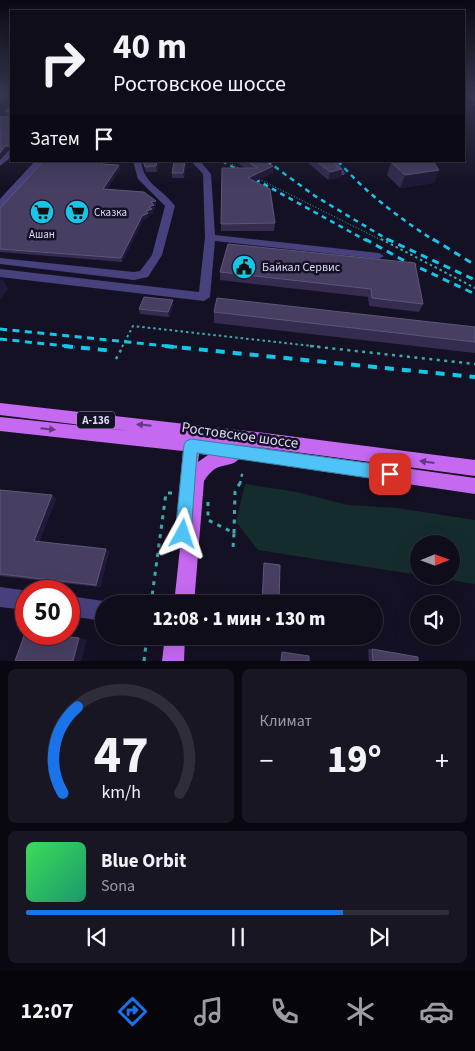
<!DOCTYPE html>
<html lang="ru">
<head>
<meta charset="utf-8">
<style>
	:root { --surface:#100d1b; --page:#191624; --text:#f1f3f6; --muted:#9c9ca3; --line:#302d3a; --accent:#1a73e8 }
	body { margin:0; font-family:"Source Sans 3",sans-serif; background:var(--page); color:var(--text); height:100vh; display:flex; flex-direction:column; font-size:19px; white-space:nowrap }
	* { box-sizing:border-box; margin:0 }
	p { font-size:16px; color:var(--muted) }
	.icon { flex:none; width:28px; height:28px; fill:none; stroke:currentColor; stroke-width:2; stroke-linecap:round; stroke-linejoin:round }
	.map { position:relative; height:661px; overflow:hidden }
	.side { display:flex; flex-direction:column; gap:8px; padding:8px; background:#09070f; flex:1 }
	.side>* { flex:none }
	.banner { position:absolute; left:10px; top:10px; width:455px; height:152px; border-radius:0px; box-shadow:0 5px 20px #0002,0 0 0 1px var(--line); background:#100d1b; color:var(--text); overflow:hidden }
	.needle { width:32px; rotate:89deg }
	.buttons { position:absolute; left:410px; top:535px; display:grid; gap:10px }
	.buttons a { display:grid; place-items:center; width:50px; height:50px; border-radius:50%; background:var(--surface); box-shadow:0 5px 20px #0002,0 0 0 1px var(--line); font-size:25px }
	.speed { position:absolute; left:15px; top:580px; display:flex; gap:10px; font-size:25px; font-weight:700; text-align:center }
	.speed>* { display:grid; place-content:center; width:65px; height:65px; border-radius:50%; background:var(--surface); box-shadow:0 5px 20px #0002,0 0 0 1px var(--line); line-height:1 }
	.speed .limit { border:8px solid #d22; background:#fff; color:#111 }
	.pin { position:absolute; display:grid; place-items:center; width:42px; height:42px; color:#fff; margin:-21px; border-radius:10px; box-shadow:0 2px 8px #0006 }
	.me { position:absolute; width:55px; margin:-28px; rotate:5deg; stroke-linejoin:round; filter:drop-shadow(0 0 4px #0008) }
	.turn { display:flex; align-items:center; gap:18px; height:105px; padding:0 20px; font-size:22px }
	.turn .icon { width:65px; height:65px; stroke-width:2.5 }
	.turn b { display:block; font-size:35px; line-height:42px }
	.then { display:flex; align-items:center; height:48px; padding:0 20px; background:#0003; gap:10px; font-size:19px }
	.big { font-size:38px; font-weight:800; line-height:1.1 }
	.side .widget { flex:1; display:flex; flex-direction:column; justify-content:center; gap:8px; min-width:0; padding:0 18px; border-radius:8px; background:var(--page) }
	.side .dial { align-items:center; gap:0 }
	.dial svg { height:130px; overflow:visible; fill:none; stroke:var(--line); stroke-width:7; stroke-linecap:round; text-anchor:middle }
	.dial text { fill:var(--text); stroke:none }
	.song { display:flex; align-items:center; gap:15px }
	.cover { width:60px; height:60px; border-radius:8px; background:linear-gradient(135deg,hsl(130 70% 55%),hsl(160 70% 35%)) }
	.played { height:5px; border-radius:2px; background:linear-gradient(90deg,var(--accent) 75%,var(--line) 75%) }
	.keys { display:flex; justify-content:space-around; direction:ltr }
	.heat { display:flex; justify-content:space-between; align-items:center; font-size:28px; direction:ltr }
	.side .tiles { flex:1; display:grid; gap:8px; grid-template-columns:1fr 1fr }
	.widget:last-child { grid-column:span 2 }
	.trip { position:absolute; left:95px; top:595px; width:288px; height:50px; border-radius:25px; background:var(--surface); box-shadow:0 5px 20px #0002,0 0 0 1px var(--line); font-weight:800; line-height:50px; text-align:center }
	.dock { display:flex; height:80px; justify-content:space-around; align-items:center; background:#06050b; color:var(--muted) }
	.dock .icon { width:35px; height:35px }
	.dock .on { color:var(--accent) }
	.dock b { font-size:22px; color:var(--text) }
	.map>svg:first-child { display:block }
	.green { fill:#152c2d }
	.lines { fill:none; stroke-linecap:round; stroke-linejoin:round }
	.path-far3 { stroke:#3bacac; stroke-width:1; stroke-dasharray:1 2; stroke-linecap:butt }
	.path-far2 { stroke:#3bacac; stroke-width:2; stroke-dasharray:2.5 3; stroke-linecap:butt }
	.path-far1 { stroke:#3bacac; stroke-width:2.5; stroke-dasharray:3 4.5; stroke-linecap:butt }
	.path { stroke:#3bacac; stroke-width:3; stroke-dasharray:4 5.5; stroke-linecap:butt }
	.minor { fill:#47417e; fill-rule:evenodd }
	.major { fill:#c669f1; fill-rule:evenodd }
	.rail-far2 { stroke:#16c6e8; stroke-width:2.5; stroke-dasharray:5 4.5; stroke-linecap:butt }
	.rail-far1 { stroke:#16c6e8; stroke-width:3; stroke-dasharray:7 5.5; stroke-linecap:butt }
	.rail { stroke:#16c6e8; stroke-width:4; stroke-dasharray:9 8; stroke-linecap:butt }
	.wall { fill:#352c50 }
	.shaded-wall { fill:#201937 }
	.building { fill:#473e62; stroke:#5f567a }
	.oneway { fill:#653980 }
	.route { fill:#4fc3f7; stroke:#337fa1 }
	.labels { text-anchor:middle; stroke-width:5; stroke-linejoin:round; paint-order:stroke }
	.far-poi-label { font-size:11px; fill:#ded8fb; stroke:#151124; text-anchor:start }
	.shield { fill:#151124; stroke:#a29cba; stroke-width:1 }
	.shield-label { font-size:11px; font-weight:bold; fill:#ded8fb }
	.poi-label { font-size:12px; fill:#ded8fb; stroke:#151124; text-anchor:start }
	.near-street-label { font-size:15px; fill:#ded8fb; stroke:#151124 }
</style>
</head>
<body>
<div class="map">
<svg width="475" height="661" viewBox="0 0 475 661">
	<rect width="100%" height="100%" fill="#151124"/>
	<path class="green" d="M245,484L297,492L347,505L397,508L475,520V584L426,576H451V544H419V575L258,550L236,522Z"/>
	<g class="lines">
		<path class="path-far3" d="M227,161L240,169
			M259,179L383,241"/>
		<path class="path-far2" d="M381,239L475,288
			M122,347L133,326L321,347"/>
		<path class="path-far1" d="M310,346L475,364
			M116,359L123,346
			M240,484L243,470"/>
		<path class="path" d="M208,502V520L234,533L233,548
			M234,533L235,492L240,483
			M151,604L166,493H174
			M144,661L147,636"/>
		<path class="minor" d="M0,116H11V120H0Z
			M8,151H11V157L0,166V160Z
			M35,161H44L3,206L0,207V199Z
			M133,161H141C144,185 162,188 175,206L162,255L148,277L134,280L0,264V258L134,272L140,271L152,255L165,206L138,179Z
			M191,161H200L211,174L215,235L379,253L384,256L379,259L215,241L210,297L204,301L0,277V269L199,292L205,237L203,174Z
			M329,161H337L345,173L344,175H338Z
			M0,587L29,591H26V610L0,607Z
			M69,596L104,601L111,604H104V621L69,616Z"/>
		<path class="major" d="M0,403L265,433L475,460V476L228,443L475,478V494L239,459C228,470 218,459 204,481L194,604H174L185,501L181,499L179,493L183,451L0,431V417L130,431L0,415ZM199,454L208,455L198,462Z
			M165,636H185L184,661H162Z"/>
		<path class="rail-far2" d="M222,161L367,241
			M267,161L315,196L390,241
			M338,161C366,193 399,218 435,241"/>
		<path class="rail-far1" d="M365,239L401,259L475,294
			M387,239L475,280
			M433,239L475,265
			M0,329L177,347
			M0,339L75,347"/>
		<path class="rail" d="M64,346L114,351
			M165,346L475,377"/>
	</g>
	<path class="wall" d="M464,94H475V106L467,98V97H464Z
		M11,106V115L6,114L5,111Z
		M107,161L104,164L119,165L120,169L107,189L156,201V205L154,206L155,209L152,210L153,213L148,215L149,217L143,220L122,262L0,252V208Z
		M143,161H159L157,172H146Z
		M234,161H264L273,173L255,181L275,223L274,231H221V224L245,168Z
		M306,161H332L341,177L328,180Z
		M391,162L439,170L434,183L400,188L387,175Z
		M186,164L184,178H172V173Z
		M228,244L423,304L419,312L369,306L368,297L220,280V272Z
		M173,305L169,317L140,314L139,309Z
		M214,312L475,327V353L214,323Z
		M0,490L52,495L56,499L39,542L106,549L109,552L100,587L0,576Z
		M368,649H372L418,661H369Z"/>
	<path class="shaded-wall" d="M11,144V149L7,150L0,159V153L5,146Z
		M103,161H107L102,168L101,164Z
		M157,161H159L157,172L156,166Z
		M185,161L186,164L184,178L183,173Z
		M119,165L120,169L104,193L103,189Z
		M273,166V173L248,185V178Z
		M342,169L341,177L328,180L330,172Z
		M439,170L434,183L400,188L405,175Z
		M156,201V205L154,206L155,209L152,210L153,213L148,215L149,217L143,220L122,262L121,258L142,216L149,207L151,202Z
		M2,278L8,289L0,300V281Z
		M173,300V305L169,317L168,312Z
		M52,495L56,499L38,544L34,541Z
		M106,549L109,552L100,587L96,585Z
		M79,638L87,640L81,661H73Z"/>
	<path class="building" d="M469,94H475V102L468,95Z
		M11,106V114V111H5Z
		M0,117L10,118L11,117V144L10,146H5L0,153Z
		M44,161H103L101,164L119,165L103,189L144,192L156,201L151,202L154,205L149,207L152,209L146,211L148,213L142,216L121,258L0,249V208Z
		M143,161H157L156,166L145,167Z
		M174,161H185L183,173H172Z
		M246,161H264L273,166L248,178L270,189L275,223L221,224L222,168H258Z
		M316,161H332L338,168L342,169L330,172Z
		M399,161H433L439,170L405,175L391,162Z
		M228,244L415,263L423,304L372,298L371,289L220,272Z
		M144,297L173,300L168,312L139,309Z
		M217,298L475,327V342L214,312Z
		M0,490L52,495L34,541L106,549L96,585L0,574Z
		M264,563L280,565L279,604H262Z
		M26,630V634H49L79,638L73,661H15Z
		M372,649L418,657V661H373Z
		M282,652L309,656V661H281Z"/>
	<defs><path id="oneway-solid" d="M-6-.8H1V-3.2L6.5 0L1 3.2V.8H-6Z" transform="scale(1.25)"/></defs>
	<g class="oneway">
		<use href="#oneway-solid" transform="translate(144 425) rotate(-174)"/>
		<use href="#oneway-solid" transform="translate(48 429) rotate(6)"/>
		<use href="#oneway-solid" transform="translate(427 462) rotate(-172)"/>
	</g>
	<linearGradient id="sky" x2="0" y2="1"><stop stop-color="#0c0914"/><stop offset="0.51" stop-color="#353850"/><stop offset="1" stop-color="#353850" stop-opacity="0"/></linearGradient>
	<rect width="475" height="186" fill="url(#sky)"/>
	<path class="route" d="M191,439L390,466L395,468L397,474L395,479L390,481L197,453L191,534L189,540L183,542L177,540L175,534L184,445L186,441Z"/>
	<defs>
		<g id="supermarket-disc" transform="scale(1.25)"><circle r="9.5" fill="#16c6e8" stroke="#151124"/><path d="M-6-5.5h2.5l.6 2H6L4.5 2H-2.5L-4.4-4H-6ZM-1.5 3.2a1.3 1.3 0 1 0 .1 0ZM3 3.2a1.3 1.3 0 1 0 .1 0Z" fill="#111"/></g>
		<g id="civic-disc" transform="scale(1.25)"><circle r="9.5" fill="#16c6e8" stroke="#151124"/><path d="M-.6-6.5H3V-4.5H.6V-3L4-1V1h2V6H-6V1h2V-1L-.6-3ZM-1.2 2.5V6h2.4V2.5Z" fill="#111"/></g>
	</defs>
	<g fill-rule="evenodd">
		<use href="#supermarket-disc" x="42" y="212"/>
		<use href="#supermarket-disc" x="77" y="212"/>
		<use href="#civic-disc" x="244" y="267"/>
	</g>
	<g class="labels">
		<g class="far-poi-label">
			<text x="94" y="216">Сказка</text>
			<text x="42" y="238" text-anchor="middle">Ашан</text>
		</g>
		<rect class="shield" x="77" y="411.5" width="38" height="17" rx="4"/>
		<g class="shield-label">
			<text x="96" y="424">А-136</text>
		</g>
		<g class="poi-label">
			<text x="262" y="271">Байкал Сервис</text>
		</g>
		<g class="near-street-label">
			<text transform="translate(240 435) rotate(8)" y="5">Ростовское шоссе</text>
		</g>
	</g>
</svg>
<div class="buttons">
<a><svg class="needle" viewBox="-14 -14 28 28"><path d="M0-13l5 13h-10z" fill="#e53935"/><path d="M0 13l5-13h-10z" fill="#9c9ca3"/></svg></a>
<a><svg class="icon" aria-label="sound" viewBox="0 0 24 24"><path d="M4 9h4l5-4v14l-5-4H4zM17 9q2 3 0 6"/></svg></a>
</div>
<div class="speed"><div class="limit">50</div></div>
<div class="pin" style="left:390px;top:474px;background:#d93025"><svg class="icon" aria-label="arrive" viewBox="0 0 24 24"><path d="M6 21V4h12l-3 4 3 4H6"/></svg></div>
<svg class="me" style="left:183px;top:534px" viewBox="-20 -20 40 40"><path d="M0-17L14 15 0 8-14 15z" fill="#4fc3f7" stroke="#fff" stroke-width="4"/></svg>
<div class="trip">12:08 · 1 мин · 130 m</div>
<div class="banner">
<div class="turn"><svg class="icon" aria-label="right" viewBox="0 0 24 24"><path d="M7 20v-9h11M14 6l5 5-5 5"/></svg><div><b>40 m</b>Ростовское шоссе</div></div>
<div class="then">Затем<svg class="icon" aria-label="arrive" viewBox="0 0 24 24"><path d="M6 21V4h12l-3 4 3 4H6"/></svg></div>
</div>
</div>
<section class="side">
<div class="tiles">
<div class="widget dial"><svg viewBox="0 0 100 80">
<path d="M14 69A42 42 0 1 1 86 69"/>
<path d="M14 69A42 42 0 0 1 23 16" stroke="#1a73e8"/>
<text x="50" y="56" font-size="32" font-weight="700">47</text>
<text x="50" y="72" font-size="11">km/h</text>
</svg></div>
<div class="widget"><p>Климат</p>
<div class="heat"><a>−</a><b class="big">19°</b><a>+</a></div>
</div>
<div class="widget">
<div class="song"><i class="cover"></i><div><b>Blue Orbit</b><p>Sona</p></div></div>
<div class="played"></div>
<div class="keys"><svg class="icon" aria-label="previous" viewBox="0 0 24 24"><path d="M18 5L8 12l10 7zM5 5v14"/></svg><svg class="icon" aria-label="pause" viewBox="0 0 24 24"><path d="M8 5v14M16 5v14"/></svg><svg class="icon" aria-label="next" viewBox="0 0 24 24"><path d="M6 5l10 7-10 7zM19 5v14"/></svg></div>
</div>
</div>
</section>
<nav class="dock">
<b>12:07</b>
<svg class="icon on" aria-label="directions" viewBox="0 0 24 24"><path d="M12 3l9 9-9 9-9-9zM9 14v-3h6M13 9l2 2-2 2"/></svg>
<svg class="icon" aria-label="music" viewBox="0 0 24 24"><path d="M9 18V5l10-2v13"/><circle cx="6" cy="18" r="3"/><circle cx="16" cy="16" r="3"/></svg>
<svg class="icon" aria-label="phone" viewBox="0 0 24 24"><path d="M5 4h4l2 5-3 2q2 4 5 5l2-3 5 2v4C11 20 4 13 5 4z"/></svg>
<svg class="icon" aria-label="climate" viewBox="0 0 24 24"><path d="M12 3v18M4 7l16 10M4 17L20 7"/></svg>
<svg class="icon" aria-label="car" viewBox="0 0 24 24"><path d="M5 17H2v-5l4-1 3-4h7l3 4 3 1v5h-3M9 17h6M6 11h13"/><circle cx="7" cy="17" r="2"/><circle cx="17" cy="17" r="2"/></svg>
</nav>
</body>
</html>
